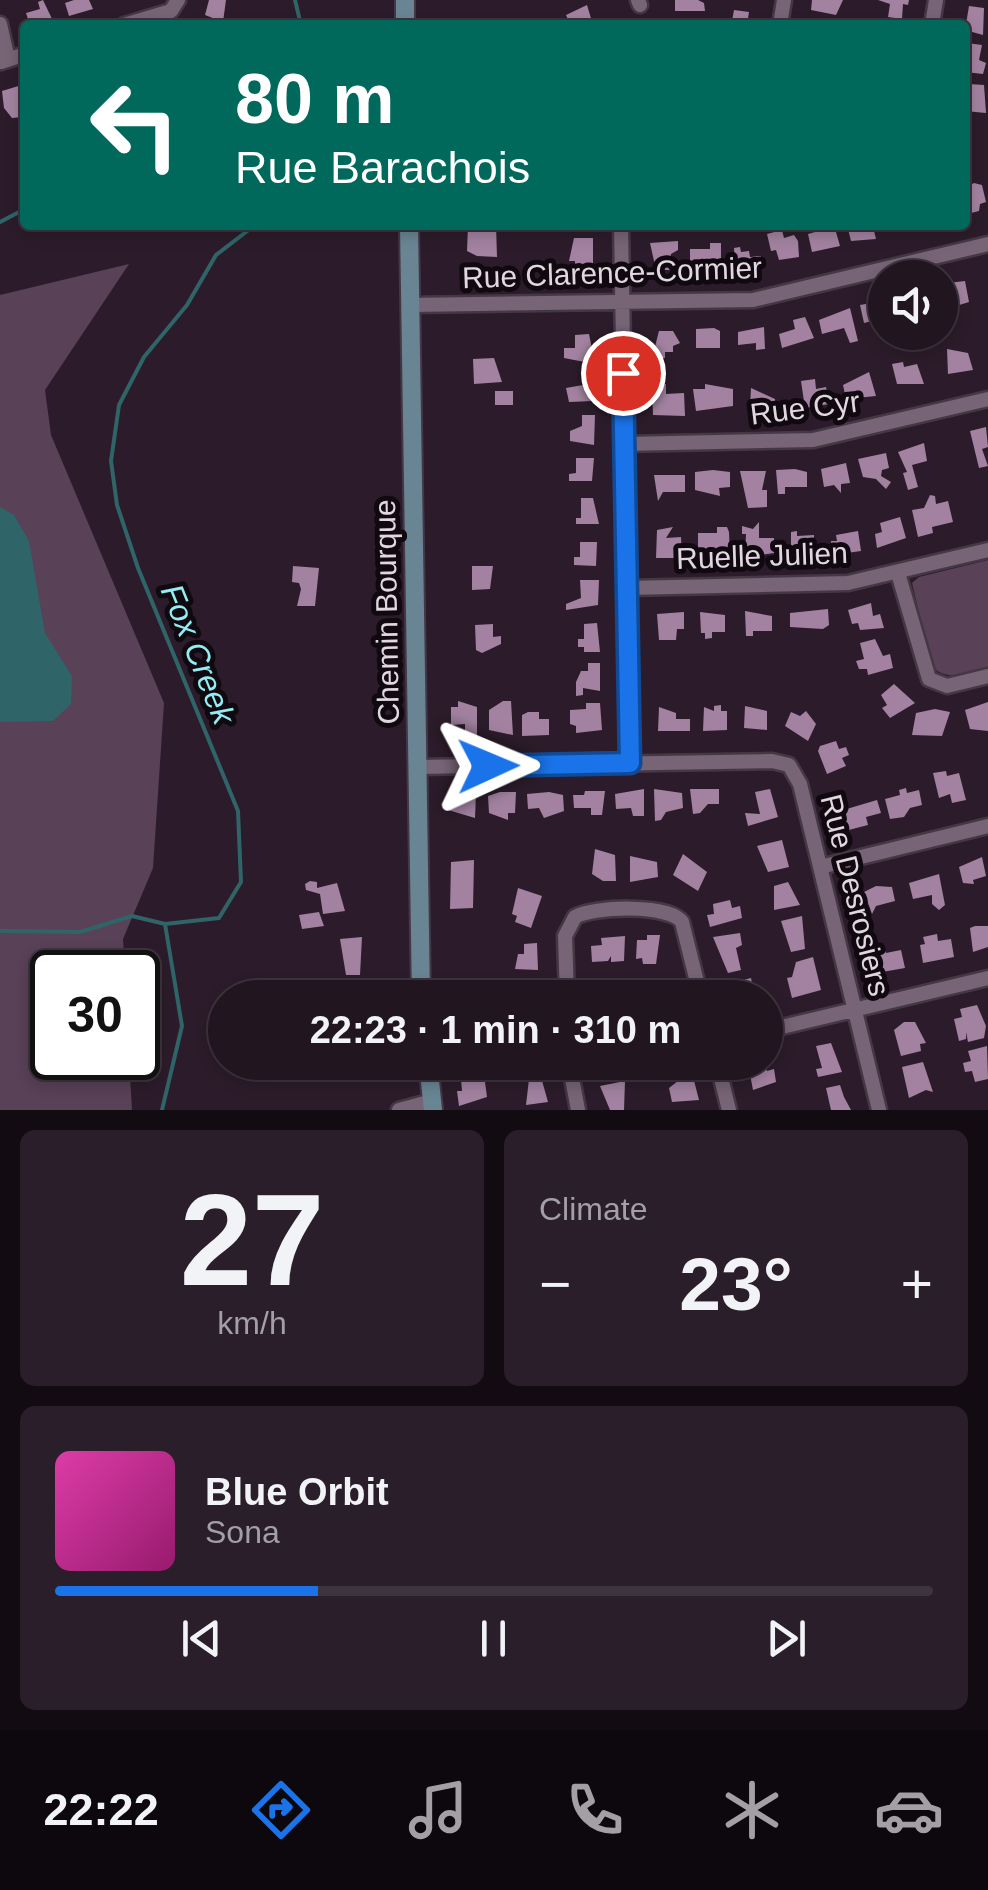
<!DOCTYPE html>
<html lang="en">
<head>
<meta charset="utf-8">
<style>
	:root { --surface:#211520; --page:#291e29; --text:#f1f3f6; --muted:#a29fa5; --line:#3e343e; --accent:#1a73e8 }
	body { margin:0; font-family:Arial,sans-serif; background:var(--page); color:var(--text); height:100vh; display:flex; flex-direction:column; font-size:38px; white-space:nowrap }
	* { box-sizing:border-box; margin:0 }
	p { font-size:32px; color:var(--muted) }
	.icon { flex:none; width:55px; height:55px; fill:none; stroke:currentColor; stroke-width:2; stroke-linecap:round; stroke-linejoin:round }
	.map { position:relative; height:1110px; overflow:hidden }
	.panel { display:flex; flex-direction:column; gap:20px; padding:20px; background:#120c12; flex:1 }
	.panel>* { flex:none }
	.hud { position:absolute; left:20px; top:20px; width:950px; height:210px; border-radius:10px; box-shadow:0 5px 15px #0003,0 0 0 2px var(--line); background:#00695c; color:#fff; overflow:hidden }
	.buttons { position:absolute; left:868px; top:260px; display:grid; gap:20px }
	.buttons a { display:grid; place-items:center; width:90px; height:90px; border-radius:50%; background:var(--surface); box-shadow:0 5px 15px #0003,0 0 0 2px var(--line); font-size:50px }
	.speed { position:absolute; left:30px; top:950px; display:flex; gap:20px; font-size:50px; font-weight:700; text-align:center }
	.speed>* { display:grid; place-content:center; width:130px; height:130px; border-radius:50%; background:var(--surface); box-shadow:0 5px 15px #0003,0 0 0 2px var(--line); line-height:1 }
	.speed .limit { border:5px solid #111; border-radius:15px; background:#fff; color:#111 }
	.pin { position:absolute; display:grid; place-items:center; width:85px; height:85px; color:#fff; margin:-42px; border:5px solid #fff; border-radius:50%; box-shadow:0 2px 10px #0007 }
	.me { position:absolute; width:110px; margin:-55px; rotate:89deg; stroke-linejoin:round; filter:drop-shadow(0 0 8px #0008) }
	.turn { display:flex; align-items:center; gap:35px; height:210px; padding:0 50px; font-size:45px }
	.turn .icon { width:130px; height:130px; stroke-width:2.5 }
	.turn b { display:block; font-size:70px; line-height:85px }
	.big { font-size:75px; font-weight:700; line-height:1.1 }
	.panel .card { flex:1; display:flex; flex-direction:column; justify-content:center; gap:15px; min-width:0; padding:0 35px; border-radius:15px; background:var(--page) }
	.panel .dial { align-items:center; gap:0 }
	.dial b { font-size:130px; line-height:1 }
	.song { display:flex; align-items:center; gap:30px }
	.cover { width:120px; height:120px; border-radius:15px; background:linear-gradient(135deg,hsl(320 70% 55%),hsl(320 70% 35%)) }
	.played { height:10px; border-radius:5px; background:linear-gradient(90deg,var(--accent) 30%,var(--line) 30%) }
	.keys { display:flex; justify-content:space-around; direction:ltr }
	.heat { display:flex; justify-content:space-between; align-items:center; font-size:55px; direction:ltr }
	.panel .tiles { flex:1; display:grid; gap:20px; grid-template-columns:1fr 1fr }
	.card:last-child { grid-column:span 2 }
	.trip { position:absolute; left:208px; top:980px; width:575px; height:100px; border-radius:50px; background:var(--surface); box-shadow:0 5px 15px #0003,0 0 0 2px var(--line); font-weight:700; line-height:100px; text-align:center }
	.dock { display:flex; height:160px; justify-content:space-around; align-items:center; background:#0d080d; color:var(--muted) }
	.dock .icon { width:70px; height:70px }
	.dock .on { color:var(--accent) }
	.dock b { font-size:45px; color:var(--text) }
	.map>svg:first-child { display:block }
	.green { fill:#594158 }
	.water { fill:#2f6568 }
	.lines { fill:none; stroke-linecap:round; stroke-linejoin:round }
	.stream { stroke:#2f6568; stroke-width:4 }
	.building { fill:#a282a0 }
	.street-casing { stroke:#453845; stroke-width:19 }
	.secondary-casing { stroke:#453845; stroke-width:22 }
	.street { stroke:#776476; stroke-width:14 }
	.secondary { stroke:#698594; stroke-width:18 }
	.route-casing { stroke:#114b97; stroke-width:25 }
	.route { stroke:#1a73e8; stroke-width:18 }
	.labels { text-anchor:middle; stroke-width:10; stroke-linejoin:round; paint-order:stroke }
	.street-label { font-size:30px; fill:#e1d7e1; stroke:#100910 }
	.water-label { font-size:32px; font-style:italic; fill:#93eef3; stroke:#100910 }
</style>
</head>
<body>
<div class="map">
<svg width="988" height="1110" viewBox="0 0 988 1110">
	<rect width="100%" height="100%" fill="#2c1c2b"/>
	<path class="green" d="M129,264L45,390L51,435L164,703L153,868L123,939L125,972H52V1058H129L132,1110H0V295Z
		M988,560V667C968,672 944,684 931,664L912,583L919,577Z"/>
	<path class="water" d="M0,507L14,515L29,541L45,633L72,676L71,704L53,721L0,722Z"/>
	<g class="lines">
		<path class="stream" d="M295,0L301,25
			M0,222L25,209
			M0,931L80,932L132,916L165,924L219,918L241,882L238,811L138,568L117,505L111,461L119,405L144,357L187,305L216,255L255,225
			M162,1110L182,1026L165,924"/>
	</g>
	<path class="building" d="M43,0L53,21L30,25L26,13L40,9L38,2Z
		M74,0H89L93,9L69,16L65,3Z
		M209,0H226L223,22L205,15Z
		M675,0H698L704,3L705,11H675Z
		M812,0H843L836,15L811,10Z
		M878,0H909L908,5L903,4L902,19L888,17L890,4Z
		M587,5L593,25L570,24L566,15Z
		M969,6L984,8L983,35L965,30Z
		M734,10L749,12L747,25H720L721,19L732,21Z
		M967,43L982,45L979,60L986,63L983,74L965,72Z
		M25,84V102L18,105L22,117L12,118L4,108L2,91Z
		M969,84L984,85L986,113L965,111Z
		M974,183L982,185L986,202L980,204L979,211L967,214L965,188Z
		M468,225H496L497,257L477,256L467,251Z
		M834,225L840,246L812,252L808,234L815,232L813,226Z
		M847,225L873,227L876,239L851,241Z
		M782,230L784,238L794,235L798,241L799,257L779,260L776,250L771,251L767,234Z
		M574,238H593V274H575V261H569Z
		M678,241V250L671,254V270H656L650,243Z
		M710,243H721V268L690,270V249H710Z
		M740,247L741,252L749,251L750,257L761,256L762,268H735L734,248Z
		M965,281L969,302L956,306L954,299L941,302L940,284Z
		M883,301L885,323L879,319L864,323L860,305Z
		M850,308L858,341L850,343L844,328L822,334L819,320Z
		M805,317L814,338L782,348L779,334L795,329L793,320Z
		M764,327L765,349L756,350V343L738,345V332Z
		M714,328L720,331V348H696V329Z
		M659,331H673L680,343L673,346V352H665V358H652Z
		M589,334L595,364L564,358V348H575V335Z
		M947,349L968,353L973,370L948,374Z
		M494,358L502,382L474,384L473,359Z
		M903,362L904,367L917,364L924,384H897L892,364Z
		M869,372L876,396L846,399L843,385Z
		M582,377H595L593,401L569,402L566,388L583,385Z
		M815,379L816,389L826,387L829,404L805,408L801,381Z
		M666,384V394L684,393L685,416L653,415L652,385Z
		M705,384L733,389V406L696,411L693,389H705Z
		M751,388L775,399L776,412L750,408Z
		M495,391H513V405H495Z
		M582,415H595L594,445L570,441V431L582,426Z
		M986,427L988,447L982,449L988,466L979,468L970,431Z
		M924,443L927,461L912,465L918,487L908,490L903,473L907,472L898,452Z
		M886,453L889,468L882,470L881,476L891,482L886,489L876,479L863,477L858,459Z
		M576,458H594L592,481H569V474L576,473Z
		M846,463L850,483L841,484V493L834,485L824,487L821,469Z
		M795,469L807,472V487H785V494H778L776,470Z
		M713,470L730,472V487L719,488L720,496L695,490V472Z
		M740,471H766L762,490H767V507L748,508Z
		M654,475H685V492H663L658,501Z
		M930,495L935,496L936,504L948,501L953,522L932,527L933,533L918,537L912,510L924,508Z
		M581,498H593L599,524H576V518H581Z
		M900,517L906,538L877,548L875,534L882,532L880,523Z
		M759,522V538H774V553L745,557L746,534H742V526L753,529Z
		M673,527L666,538L681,537L682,558H656L657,530Z
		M717,527H727L729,532L730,558L715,559V551H698V533H717Z
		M797,531V536L814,535V555L791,553V532Z
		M858,531L861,551L832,555L831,541H837L836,535Z
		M580,542H597L596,566L574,565V557H580Z
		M293,566L319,568L315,606H297L301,589L299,583L292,582Z
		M472,566H493L490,589L472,590Z
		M580,580H599L598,605L566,610V604L581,598Z
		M871,603L873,616L880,614L884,628L860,630L858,623L852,624L848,610Z
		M828,609L829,625L823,629L790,627V613Z
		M745,611L772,616V631H753V636H746Z
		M684,612V629H677L676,640H659L657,614Z
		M700,612L725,615V632H712V638L705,639V633H701Z
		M597,623L600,652H584V647H578V639H584V624Z
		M493,624V637L501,636V644L482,653L476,650L475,625Z
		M875,639L883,656L890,654L893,668L868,675L867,669H859L856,661L864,659L860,643Z
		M588,663H600V691L583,688V695L576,696V682L581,671H588Z
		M894,684L915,703L890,718L882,708L887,705L881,695Z
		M458,701L477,707V738H465V724L451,725V707H458Z
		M503,701H511L513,735L489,730V710Z
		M988,702V731L970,729L965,710Z
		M586,703H600L602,730L576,733V726L570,724V710L586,709Z
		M721,705V711H727V730L703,731L704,707L714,711V706Z
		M745,706L767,711V730L744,728Z
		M659,707L676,713V719H690V731H658Z
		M935,709L950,712L942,736L912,735L916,713Z
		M806,711L816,724L808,741L785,726L791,712L800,716Z
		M528,712H539V719H549V735L522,736V715Z
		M836,741L839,749L846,747L849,755L842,758L846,766L827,774L818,751L820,746Z
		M946,771L947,776L959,773L966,800L952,803L950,794L939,798L933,773Z
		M906,788L907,793L919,790L922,805L910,808L904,817L890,819L885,799L900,795L899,790Z
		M644,789V816H633L631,808L616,809L615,794Z
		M654,789L682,793L683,808L666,812L661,820L655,821Z
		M690,789H719V804H708L700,813L693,814Z
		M770,789L778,817L748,826L745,813L760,814L755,792Z
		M585,791H605L602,815H591V808H574L573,795H584Z
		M500,792H516L515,813H508V820L489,813L488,796Z
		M549,792L563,795L564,811L544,818L539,808L528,809L527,794Z
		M460,793H476L475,818L448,810V797Z
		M877,800L881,813L866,817L868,825L841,832L840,811Z
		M782,840L789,867L768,872L757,846Z
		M595,849L615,855L616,881H603L592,874Z
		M683,854L707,872L698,891L673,875Z
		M630,856L657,862L658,877L630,882Z
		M982,857L986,876L973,880L974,884L963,883L959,867Z
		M474,860L473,908L450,909L451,862Z
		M939,874L945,905L939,910L932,904V895L913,899L909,883Z
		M310,881L317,882V888L337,883L345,911L323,914L320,894L306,890L305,884Z
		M788,882L800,905L774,910V886Z
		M876,886L892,887L895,901L876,906L872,914L864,892Z
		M518,888L542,896L531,928L515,922L517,916L512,914Z
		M730,900L732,908L740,906L742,918L710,927L707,915L714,914L713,904Z
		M319,912L324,926L302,929L299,915Z
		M802,916L805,949L791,952L781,921Z
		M975,926H988V947L973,952L970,928Z
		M740,933L742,945L736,948L741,970L728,973L713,937Z
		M937,934L938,941L951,939L954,957L923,963L920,945L925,944L923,937Z
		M647,935H660L656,964H643L642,958L636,959L637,940H647Z
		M625,936L624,961L611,962V956L608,961L592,962L591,946L602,945L601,938Z
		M362,937L360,975H346L340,939Z
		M537,943L538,970L515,969L518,954H524V944Z
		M883,945L886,953L901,950L905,968L882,972L877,947Z
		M813,957L821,990L792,998L787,978L792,977L796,962Z
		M751,978L753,988L748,990V998H730L728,984Z
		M977,1005L986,1026L984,1038L968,1042L966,1032V1039L959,1041L954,1019L962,1017L960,1009Z
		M904,1022H915L926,1043L920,1044L921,1051L901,1056L894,1030Z
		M831,1043L842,1072L818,1077L816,1069L822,1068L816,1046Z
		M987,1046L988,1079L975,1082L972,1071L965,1072L963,1063L971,1061L968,1051Z
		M765,1062L767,1071L774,1069L776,1082L753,1090L748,1064Z
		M923,1062L933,1092L926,1090L909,1098L902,1067Z
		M690,1065L699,1100L672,1102L669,1088L678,1081L675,1069Z
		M468,1074H490L491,1081L485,1082L487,1097L459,1106L457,1091H462L461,1079Z
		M541,1077L548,1102L526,1105L529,1079Z
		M625,1081L624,1110H610L600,1086Z
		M840,1085L844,1097L851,1110H831L826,1088Z"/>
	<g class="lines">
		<g class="street-casing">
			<path id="street" d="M638,0L640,5
				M0,24L8,59
				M124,25L171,11L178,0
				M780,25L784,0
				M932,25L936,0
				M1,62L25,54
				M621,225L630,763
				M410,305L753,300L988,244
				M624,444L813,440L988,399
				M898,573L929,679L947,686L988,676
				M627,588L848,583L988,550
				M417,767L772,761L789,765L800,784L879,1110
				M820,867L988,826
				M567,998L565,936L575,917C593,906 670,904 682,922L701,998
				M765,1031L988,978
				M569,1062L578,1110
				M717,1062L729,1110
				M399,1110L432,1101"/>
		</g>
		<g class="secondary-casing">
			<path id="secondary" d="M405,0V25
				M409,225L421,998
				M428,1062L433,1110"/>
		</g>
		<use href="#street" class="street"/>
		<use href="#secondary" class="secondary"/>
	</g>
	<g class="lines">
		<g class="route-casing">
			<path id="route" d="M488,766L630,763L623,373"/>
		</g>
		<use href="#route" class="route"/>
	</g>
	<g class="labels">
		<g class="street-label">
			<text transform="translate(612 273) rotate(-2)" y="10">Rue Clarence-Cormier</text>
			<text transform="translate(805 408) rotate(-7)" y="10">Rue Cyr</text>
			<text transform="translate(762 556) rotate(-2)" y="10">Ruelle Julien</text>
			<text transform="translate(387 612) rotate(-91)" y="10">Chemin Bourque</text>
			<text transform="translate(855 895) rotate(76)" y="10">Rue Desrosiers</text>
		</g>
		<g class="water-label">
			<text transform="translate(198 654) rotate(68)" y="11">Fox Creek</text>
		</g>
	</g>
</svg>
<div class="buttons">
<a><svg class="icon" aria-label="sound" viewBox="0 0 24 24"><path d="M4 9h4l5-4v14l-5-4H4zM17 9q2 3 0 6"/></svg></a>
</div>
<div class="speed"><div class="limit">30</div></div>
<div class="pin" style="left:623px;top:373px;background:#d93025"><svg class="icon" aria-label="arrive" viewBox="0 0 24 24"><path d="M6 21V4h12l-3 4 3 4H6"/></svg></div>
<svg class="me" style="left:488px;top:766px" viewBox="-20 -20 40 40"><path d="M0-17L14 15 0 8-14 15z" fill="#1a73e8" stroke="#fff" stroke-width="4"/></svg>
<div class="trip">22:23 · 1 min · 310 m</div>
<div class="hud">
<div class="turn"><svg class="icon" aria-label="left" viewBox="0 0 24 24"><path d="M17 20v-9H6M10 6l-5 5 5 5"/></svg><div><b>80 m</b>Rue Barachois</div></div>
</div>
</div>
<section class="panel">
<div class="tiles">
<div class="card dial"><b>27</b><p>km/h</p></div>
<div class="card"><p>Climate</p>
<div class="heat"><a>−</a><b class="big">23°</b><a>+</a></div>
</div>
<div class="card">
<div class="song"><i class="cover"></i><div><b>Blue Orbit</b><p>Sona</p></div></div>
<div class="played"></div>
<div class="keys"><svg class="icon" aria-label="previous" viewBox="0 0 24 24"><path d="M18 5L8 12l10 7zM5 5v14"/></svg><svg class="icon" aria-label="pause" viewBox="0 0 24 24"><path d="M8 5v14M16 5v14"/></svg><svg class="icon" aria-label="next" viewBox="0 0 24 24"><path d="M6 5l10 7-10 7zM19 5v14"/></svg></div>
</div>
</div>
</section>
<nav class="dock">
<b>22:22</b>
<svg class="icon on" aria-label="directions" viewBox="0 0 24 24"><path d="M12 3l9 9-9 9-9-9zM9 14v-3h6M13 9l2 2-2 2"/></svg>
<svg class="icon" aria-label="music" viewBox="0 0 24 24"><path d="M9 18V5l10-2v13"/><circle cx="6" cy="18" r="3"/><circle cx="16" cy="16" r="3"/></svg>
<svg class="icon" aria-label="phone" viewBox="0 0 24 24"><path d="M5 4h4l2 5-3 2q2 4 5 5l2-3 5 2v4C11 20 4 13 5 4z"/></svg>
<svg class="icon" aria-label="climate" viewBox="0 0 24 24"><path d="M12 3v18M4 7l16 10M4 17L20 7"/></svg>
<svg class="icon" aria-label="car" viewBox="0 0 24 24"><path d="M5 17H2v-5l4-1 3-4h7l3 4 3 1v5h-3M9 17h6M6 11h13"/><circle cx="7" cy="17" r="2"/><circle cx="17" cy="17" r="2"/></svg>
</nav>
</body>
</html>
